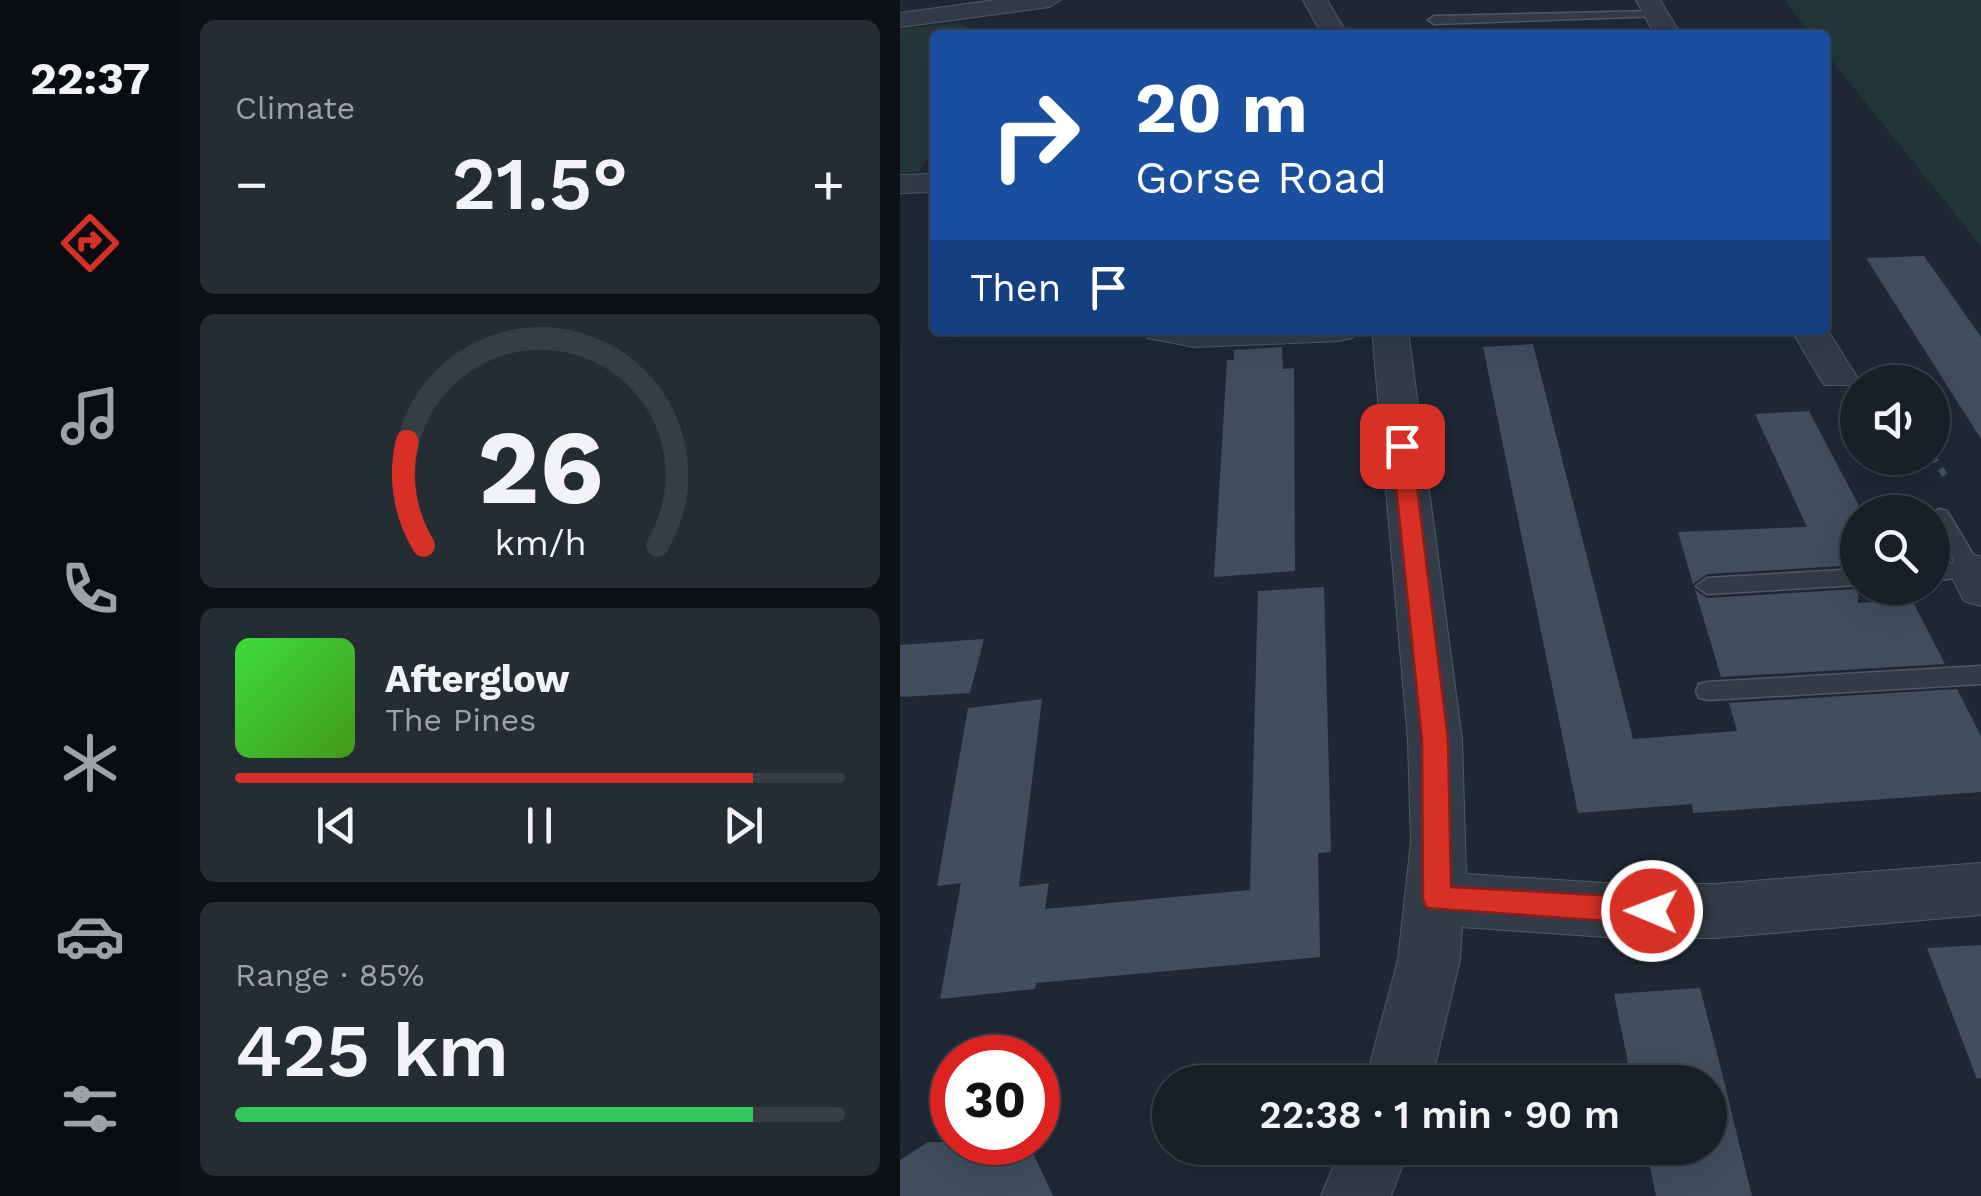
<!DOCTYPE html>
<html lang="en">
<head>
<meta charset="utf-8">
<style>
	:root { --surface:#171f28; --page:#242c34; --text:#f1f3f6; --muted:#9ea2a8; --line:#363d45; --accent:#d93025 }
	body { margin:0; font-family:"Work Sans",sans-serif; background:var(--page); color:var(--text); height:100vh; display:flex; flex-direction:column; font-size:38px; white-space:nowrap }
	* { box-sizing:border-box; margin:0 }
	p { font-size:32px; color:var(--muted) }
	.icon { flex:none; width:55px; height:55px; fill:none; stroke:currentColor; stroke-width:2; stroke-linecap:round; stroke-linejoin:round }
	.map { position:relative; flex:1; overflow:hidden }
	.panel { display:flex; flex-direction:column; gap:20px; padding:20px; background:#0d1116; width:720px }
	.panel>* { flex:none }
	.hud { position:absolute; left:30px; top:30px; width:900px; height:305px; border-radius:10px; box-shadow:0 10px 40px #0002,0 0 0 2px var(--line); background:#1a4fa0; color:#fff; overflow:hidden }
	.buttons { position:absolute; left:940px; top:365px; display:grid; gap:20px }
	.buttons a { display:grid; place-items:center; width:110px; height:110px; border-radius:50%; background:var(--surface); box-shadow:0 10px 40px #0002,0 0 0 2px var(--line); font-size:50px }
	.speed { position:absolute; left:30px; top:1035px; display:flex; gap:20px; font-size:50px; font-weight:700; text-align:center }
	.speed>* { display:grid; place-content:center; width:130px; height:130px; border-radius:50%; background:var(--surface); box-shadow:0 10px 40px #0002,0 0 0 2px var(--line); line-height:1 }
	.speed .limit { border:15px solid #d22; background:#fff; color:#111 }
	.pin { position:absolute; display:grid; place-items:center; width:85px; height:85px; color:#fff; margin:-42px; border-radius:20px; box-shadow:0 5px 15px #0006 }
	.me { position:absolute; width:110px; margin:-55px; rotate:271deg; stroke-linejoin:round; filter:drop-shadow(0 0 8px #0008) }
	.turn { display:flex; align-items:center; gap:35px; height:210px; padding:0 40px; font-size:45px }
	.turn .icon { width:130px; height:130px; stroke-width:2.5 }
	.turn b { display:block; font-size:70px; line-height:85px }
	.then { display:flex; align-items:center; height:95px; padding:0 40px; background:#0003; gap:20px; font-size:38px }
	.big { font-size:75px; font-weight:600; line-height:1.1 }
	.panel .widget { flex:1; display:flex; flex-direction:column; justify-content:center; gap:15px; min-width:0; padding:0 35px; border-radius:15px; background:var(--page) }
	.panel .dial { align-items:center; gap:0 }
	.dial svg { height:260px; overflow:visible; fill:none; stroke:var(--line); stroke-width:7; stroke-linecap:round; text-anchor:middle }
	.dial text { fill:var(--text); stroke:none }
	.song { display:flex; align-items:center; gap:30px }
	.cover { width:120px; height:120px; border-radius:15px; background:linear-gradient(135deg,hsl(120 70% 55%),hsl(100 70% 35%)) }
	.played { height:10px; border-radius:5px; background:linear-gradient(90deg,var(--accent) 85%,var(--line) 85%) }
	.keys { display:flex; justify-content:space-around; direction:ltr }
	.heat { display:flex; justify-content:space-between; align-items:center; font-size:55px; direction:ltr }
	.charge { height:15px; border-radius:8px; background:linear-gradient(90deg,#34c759 85%,var(--line) 0) }
	.trip { position:absolute; left:252px; top:1065px; width:575px; height:100px; border-radius:50px; background:var(--surface); box-shadow:0 10px 40px #0002,0 0 0 2px var(--line); font-weight:600; line-height:100px; text-align:center }
	main { display:flex; flex:1; min-height:0 }
	.tabs { display:flex; flex-direction:column; width:180px; justify-content:space-around; align-items:center; background:#090c10; color:var(--muted) }
	.tabs .icon { width:70px; height:70px }
	.tabs .selected { color:var(--accent) }
	.tabs b { font-size:45px; color:var(--text) }
	.map>svg:first-child { display:block }
	.green { fill:#223739 }
	.building { fill:#424e5f }
	.lines { fill:none; stroke-linecap:round; stroke-linejoin:round }
	.lane-casing { stroke:#505865; stroke-width:3 }
	.street-casing { stroke:#505865; stroke-width:2 }
	.path { stroke:#405457; stroke-width:6; stroke-dasharray:8 8; stroke-linecap:butt }
	.lane { fill:#323b47; fill-rule:evenodd }
	.street { fill:#323b47; fill-rule:evenodd }
	.route { fill:#d93025; stroke:#8d1f18; stroke-width:2.5 }
</style>
</head>
<body>
<main>
<nav class="tabs">
<b>22:37</b>
<svg class="icon selected" aria-label="directions" viewBox="0 0 24 24"><path d="M12 3l9 9-9 9-9-9zM9 14v-3h6M13 9l2 2-2 2"/></svg>
<svg class="icon" aria-label="music" viewBox="0 0 24 24"><path d="M9 18V5l10-2v13"/><circle cx="6" cy="18" r="3"/><circle cx="16" cy="16" r="3"/></svg>
<svg class="icon" aria-label="phone" viewBox="0 0 24 24"><path d="M5 4h4l2 5-3 2q2 4 5 5l2-3 5 2v4C11 20 4 13 5 4z"/></svg>
<svg class="icon" aria-label="climate" viewBox="0 0 24 24"><path d="M12 3v18M4 7l16 10M4 17L20 7"/></svg>
<svg class="icon" aria-label="car" viewBox="0 0 24 24"><path d="M5 17H2v-5l4-1 3-4h7l3 4 3 1v5h-3M9 17h6M6 11h13"/><circle cx="7" cy="17" r="2"/><circle cx="17" cy="17" r="2"/></svg>
<svg class="icon" aria-label="filters" viewBox="0 0 24 24"><path d="M4 7h16M4 17h16"/><circle cx="9" cy="7" r="2"/><circle cx="15" cy="17" r="2"/></svg>
</nav>
<section class="panel">
<div class="widget"><p>Climate</p>
<div class="heat"><a>−</a><b class="big">21.5°</b><a>+</a></div>
</div>
<div class="widget dial"><svg viewBox="0 0 100 80">
<path d="M14 69A42 42 0 1 1 86 69"/>
<path d="M14 69A42 42 0 0 1 9 37" stroke="#d93025"/>
<text x="50" y="56" font-size="32" font-weight="700">26</text>
<text x="50" y="72" font-size="11">km/h</text>
</svg></div>
<div class="widget">
<div class="song"><i class="cover"></i><div><b>Afterglow</b><p>The Pines</p></div></div>
<div class="played"></div>
<div class="keys"><svg class="icon" aria-label="previous" viewBox="0 0 24 24"><path d="M18 5L8 12l10 7zM5 5v14"/></svg><svg class="icon" aria-label="pause" viewBox="0 0 24 24"><path d="M8 5v14M16 5v14"/></svg><svg class="icon" aria-label="next" viewBox="0 0 24 24"><path d="M6 5l10 7-10 7zM19 5v14"/></svg></div>
</div>
<div class="widget"><p>Range · 85%</p><b class="big">425 km</b><div class="charge"></div></div>
</section>
<div class="map">
<svg width="1081" height="1196" viewBox="0 0 1081 1196">
	<rect width="100%" height="100%" fill="#1f2936"/>
	<path class="green" d="M884,0H1081V246L925,52V35H912Z
		M57,23L67,26L71,35H35V157L27,158L20,172H0V29Z"/>
	<path class="building" d="M1024,256L1081,337V439L966,258Z
		M633,344L733,739L837,731L829,703L1057,689L1081,736V792L793,813L792,804L678,813L583,347Z
		M382,347L383,369L394,368L395,571L314,577L327,360H334V350Z
		M909,411L958,504V565L807,574L793,584L778,532L907,527L855,414Z
		M424,587L431,852L418,853L420,957L136,983L135,989L40,999L61,883L37,886L68,708L142,699L119,887L149,883L145,909L350,890L358,591Z
		M958,589V603L1012,600L1045,664L821,677L795,590L807,598Z
		M84,639L70,693L0,697V645Z
		M1081,945V1078L1077,1079L1027,948Z
		M800,988L821,1069L852,1196H756L746,1148H810V1082H732L714,994Z
		M28,1142H128L153,1196H0V1160Z"/>
	<g class="lines">
		<g class="lane-casing">
			<path id="lane" d="M756,11L760,16L534,24L528,20L534,16Z
				M1040,509L1047,511L1081,568L1079,575L1032,581V565L1056,563L1032,521V512Z
				M958,569V585L807,594L796,586L807,578Z
				M1081,666V684L808,700L799,698L796,691L799,684L808,682Z"/>
		</g>
		<g class="street-casing">
			<path id="street" d="M95,0H161L149,7L0,27V13Z
				M403,0H427L448,35H422Z
				M736,0H760L781,35H755Z
				M35,174V192L0,193V175Z
				M925,326L957,377L952,385H924L891,330H925Z
				M242,330H457L452,338L439,341L295,347L247,338Z
				M472,330H508L562,740L566,874L720,884H815L1081,863V915L815,938H720L562,927L560,960L531,1082H465L498,960L511,842L508,740Z
				M1071,554L1081,557V606L1064,601L1048,570L1055,558Z
				M441,1148H509L491,1196H421Z"/>
		</g>
		<path class="path" d="M1032,455L1047,479"/>
		<use href="#lane" class="lane"/>
		<use href="#street" class="street"/>
	</g>
	<path class="route" d="M502,439L512,446L548,740L551,887L752,898L762,902L766,911L762,920L752,924L527,908L523,899L522,740L492,446Z"/>
</svg>
<div class="buttons">
<a><svg class="icon" aria-label="sound" viewBox="0 0 24 24"><path d="M4 9h4l5-4v14l-5-4H4zM17 9q2 3 0 6"/></svg></a>
<a><svg class="icon" aria-label="search" viewBox="0 0 24 24"><circle cx="10" cy="10" r="6"/><path d="M15 15l6 6"/></svg></a>
</div>
<div class="speed"><div class="limit">30</div></div>
<div class="pin" style="left:502px;top:446px;background:#d93025"><svg class="icon" aria-label="arrive" viewBox="0 0 24 24"><path d="M6 21V4h12l-3 4 3 4H6"/></svg></div>
<svg class="me" style="left:752px;top:911px" viewBox="-20 -20 40 40"><circle r="17" fill="#d93025" stroke="#fff" stroke-width="3"/><path d="M0-11L8 9 0 5-8 9z" fill="#fff"/></svg>
<div class="trip">22:38 · 1 min · 90 m</div>
<div class="hud">
<div class="turn"><svg class="icon" aria-label="right" viewBox="0 0 24 24"><path d="M7 20v-9h11M14 6l5 5-5 5"/></svg><div><b>20 m</b>Gorse Road</div></div>
<div class="then">Then<svg class="icon" aria-label="arrive" viewBox="0 0 24 24"><path d="M6 21V4h12l-3 4 3 4H6"/></svg></div>
</div>
</div>
</main>
</body>
</html>
